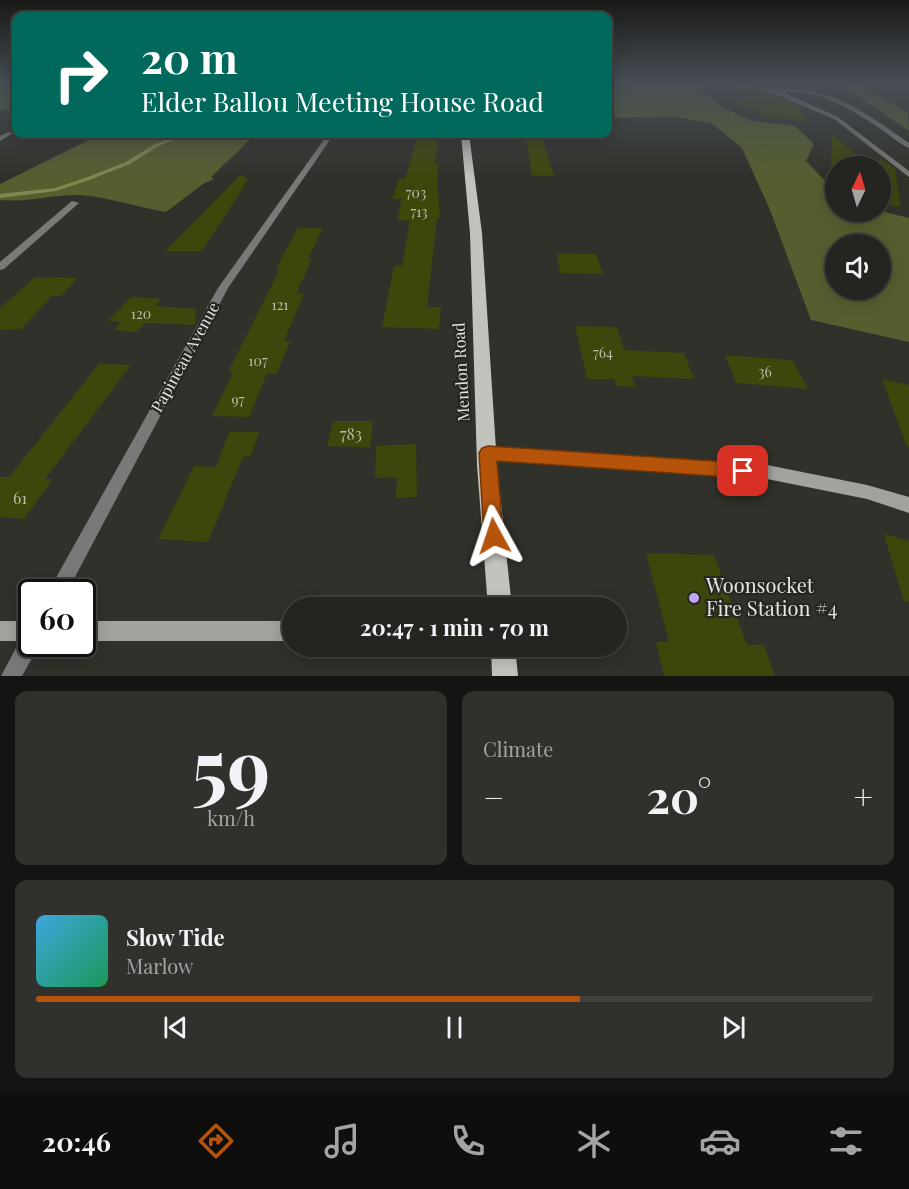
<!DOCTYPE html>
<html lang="en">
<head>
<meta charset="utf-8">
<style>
	:root { --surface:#242520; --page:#30312d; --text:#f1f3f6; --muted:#a3a5a5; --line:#41423e; --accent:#b45309 }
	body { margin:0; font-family:"Playfair Display",serif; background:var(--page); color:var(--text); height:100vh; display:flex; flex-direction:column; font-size:22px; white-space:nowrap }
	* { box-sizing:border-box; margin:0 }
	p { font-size:20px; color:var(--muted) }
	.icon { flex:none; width:33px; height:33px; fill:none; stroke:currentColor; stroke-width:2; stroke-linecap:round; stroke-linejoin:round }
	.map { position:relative; height:676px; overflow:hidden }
	.details { display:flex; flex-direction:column; gap:15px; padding:15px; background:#141412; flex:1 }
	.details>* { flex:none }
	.top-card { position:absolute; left:12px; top:12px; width:600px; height:126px; border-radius:12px; box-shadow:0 3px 15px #0003,0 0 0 2px var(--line); background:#00695c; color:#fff; overflow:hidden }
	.needle { width:39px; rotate:5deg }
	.fabs { position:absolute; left:825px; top:156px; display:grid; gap:12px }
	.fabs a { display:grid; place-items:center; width:66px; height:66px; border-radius:50%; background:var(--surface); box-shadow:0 3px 15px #0003,0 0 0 2px var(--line); font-size:30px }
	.speed { position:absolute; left:18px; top:579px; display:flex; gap:12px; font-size:30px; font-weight:700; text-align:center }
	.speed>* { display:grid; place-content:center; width:78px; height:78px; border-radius:50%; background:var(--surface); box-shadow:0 3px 15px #0003,0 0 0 2px var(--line); line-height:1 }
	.speed .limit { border:3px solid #111; border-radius:9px; background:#fff; color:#111 }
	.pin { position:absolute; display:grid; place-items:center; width:51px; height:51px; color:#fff; margin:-26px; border-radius:12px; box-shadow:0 3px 9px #0006 }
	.me { position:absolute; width:66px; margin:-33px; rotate:355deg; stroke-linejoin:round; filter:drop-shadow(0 0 4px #0008) }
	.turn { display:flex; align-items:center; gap:21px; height:126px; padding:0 30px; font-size:27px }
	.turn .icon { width:78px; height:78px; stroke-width:2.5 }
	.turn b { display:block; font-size:42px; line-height:51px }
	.big { font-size:45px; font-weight:700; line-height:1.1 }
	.details .card { flex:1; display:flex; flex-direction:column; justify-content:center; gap:9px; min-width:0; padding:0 21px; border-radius:12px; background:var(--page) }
	.details .dial { align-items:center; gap:0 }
	.dial b { font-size:78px; line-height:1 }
	.song { display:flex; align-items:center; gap:18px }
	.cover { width:72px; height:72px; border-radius:9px; background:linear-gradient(135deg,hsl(200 70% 55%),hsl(150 70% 35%)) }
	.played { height:6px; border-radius:3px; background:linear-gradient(90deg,var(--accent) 65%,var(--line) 65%) }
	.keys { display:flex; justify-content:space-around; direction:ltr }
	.heat { display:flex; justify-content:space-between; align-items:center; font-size:33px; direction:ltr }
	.details .tiles { flex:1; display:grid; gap:15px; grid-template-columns:1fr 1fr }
	.card:last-child { grid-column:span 2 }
	.trip { position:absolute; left:282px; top:597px; width:345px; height:60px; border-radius:30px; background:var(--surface); box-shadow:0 3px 15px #0003,0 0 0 2px var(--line); font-weight:700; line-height:60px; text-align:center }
	.dock { display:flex; height:96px; justify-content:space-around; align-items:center; background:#0e0f0d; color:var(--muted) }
	.dock .icon { width:42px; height:42px }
	.dock .current { color:var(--accent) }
	.dock b { font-size:27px; color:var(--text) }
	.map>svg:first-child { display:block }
	.green { fill:#555e2f; fill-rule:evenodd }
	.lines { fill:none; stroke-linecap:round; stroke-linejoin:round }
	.stream { fill:#7e8951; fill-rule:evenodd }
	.building { fill:#3e460b }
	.street { fill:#797a77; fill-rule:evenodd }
	.secondary { fill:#a2a39e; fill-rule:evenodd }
	.primary { fill:#c2c3bd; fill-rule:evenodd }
	.route { fill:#b45309; stroke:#753606; stroke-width:1.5 }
	.poi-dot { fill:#bfa8f4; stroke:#262721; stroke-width:2 }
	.labels { text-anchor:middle; stroke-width:4.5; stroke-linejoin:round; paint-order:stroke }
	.number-label { font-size:14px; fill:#bbbeac }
	.street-label { font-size:16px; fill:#e5e6e2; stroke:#262721 }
	.near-number-label { font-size:16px; fill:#bbbeac }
	.near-poi-label { font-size:20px; fill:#e5e6e2; stroke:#262721; text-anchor:start }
</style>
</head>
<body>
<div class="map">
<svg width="909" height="676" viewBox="0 0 909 676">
	<rect width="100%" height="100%" fill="#30312b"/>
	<path class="green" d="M0,84H16V110H0Z
		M608,84H698L705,94L726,109L753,121L795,126L814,144L806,161L835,191L836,212L881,211L909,218V342L811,320L770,210L742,148L711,123L676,117L608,118ZM836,244H880V290H836Z
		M839,84H857L908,113L909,131Z
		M101,134H256L211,177L214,179L203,184L166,212C137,207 109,197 79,195C53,194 27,203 0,200V184Z"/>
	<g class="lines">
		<path class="stream" d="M182,134H186L157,147L130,164L89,180L56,191L0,198V194L55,188L85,178L126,162L153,145Z"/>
	</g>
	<path class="building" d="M735,84H749L801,107L807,121L759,116L758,110L740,108Z
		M418,134H438L435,164H439L437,182L440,218H437L427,307H441L439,329L382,327L394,266H402L410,221L397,220L402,199H392L399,179H405Z
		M525,134H541L554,176H532Z
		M832,134L870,166H831Z
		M880,158L895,169L901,207L880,203Z
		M241,174L248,180L202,251H165Z
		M298,227L323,228L308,259H312L296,294H304L284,341H290L277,374L267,373L249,417L212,416L233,372H228L280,269H276Z
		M557,253L596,254L603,274L560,273Z
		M35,277L78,278L61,296H52L21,329L0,330V308Z
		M131,297L161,299L155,306L196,309L195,325L145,323L137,332L114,330L121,322L108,321Z
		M575,326L617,327L624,350L684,353L694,379L632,376L636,387L616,386L614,379H587Z
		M725,355L792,360L808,389L736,383Z
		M99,364L131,365L45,479H53L24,519L0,517V477H9Z
		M882,379L909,385V446L907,447Z
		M333,421H373L370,447L327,446Z
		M229,432H259L251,456L243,457L208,542L158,539L194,466L216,467Z
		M416,444L417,497L396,498L397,477L375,478L376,446Z
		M884,534L909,541V601L904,602Z
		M646,553L714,555L747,645H764L775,676H664L656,642H669Z"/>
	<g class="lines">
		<path class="street" d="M751,84C760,84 766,87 774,89C785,91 798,88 811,91C847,98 879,122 909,143V148C898,143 888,134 878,127C849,108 818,90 783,92L838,117L909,171V177L834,119Z
			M8,132L13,133L0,141V136Z
			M328,134H334L228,288L67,592H48L218,288Z
			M72,201L79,203L4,269L0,270V262Z
			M32,628V644H40L22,676H1L25,631Z"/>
		<path class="secondary" d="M488,447L767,465L867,485L909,497V513L867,499L767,479L488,459L483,457L481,453L483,449Z
			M0,621H32V641H0Z
			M82,621H292V641H82Z"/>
		<path class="primary" d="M461,134H469L482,233L497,465L512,608H488L477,465L470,233Z
			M491,646H515L518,676H492Z"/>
	</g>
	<linearGradient id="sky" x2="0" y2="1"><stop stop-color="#1a1b18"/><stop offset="0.47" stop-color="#484e55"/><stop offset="1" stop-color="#484e55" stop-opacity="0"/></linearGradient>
	<rect width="909" height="178" fill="url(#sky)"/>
	<path class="route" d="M488,446L743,463L749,465L752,471L749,476L743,478L497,461L503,536L500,543L494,546L487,543L484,536L479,453L482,448Z"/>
	<circle class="poi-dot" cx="694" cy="598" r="6"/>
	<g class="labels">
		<g class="number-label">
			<text x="416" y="198">703</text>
			<text x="419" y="217">713</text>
			<text x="280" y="310">121</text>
			<text x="141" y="319">120</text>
			<text x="603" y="358">764</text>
			<text x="258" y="366">107</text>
			<text x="765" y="377">36</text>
			<text x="238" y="405">97</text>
		</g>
		<g class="street-label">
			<text transform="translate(185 357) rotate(-61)" y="6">Papineau Avenue</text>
			<text transform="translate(461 372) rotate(-93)" y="6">Mendon Road</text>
		</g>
		<g class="near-number-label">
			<text x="351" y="440">783</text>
			<text x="20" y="504">61</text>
		</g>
		<g class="near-poi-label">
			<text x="706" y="593">Woonsocket<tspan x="706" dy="23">Fire Station #4</tspan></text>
		</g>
	</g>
</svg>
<div class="fabs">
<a><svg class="needle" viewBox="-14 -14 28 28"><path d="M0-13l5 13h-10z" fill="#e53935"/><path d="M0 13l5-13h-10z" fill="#a3a5a5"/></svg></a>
<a><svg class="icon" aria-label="sound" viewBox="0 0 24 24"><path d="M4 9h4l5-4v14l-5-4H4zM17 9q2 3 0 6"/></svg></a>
</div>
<div class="speed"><div class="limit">60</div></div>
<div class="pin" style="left:743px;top:471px;background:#d93025"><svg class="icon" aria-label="arrive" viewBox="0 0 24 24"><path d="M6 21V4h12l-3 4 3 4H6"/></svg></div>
<svg class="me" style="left:494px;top:536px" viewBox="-20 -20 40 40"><path d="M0-17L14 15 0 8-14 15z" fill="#b45309" stroke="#fff" stroke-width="4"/></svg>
<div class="trip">20:47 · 1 min · 70 m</div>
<div class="top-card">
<div class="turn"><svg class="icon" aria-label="right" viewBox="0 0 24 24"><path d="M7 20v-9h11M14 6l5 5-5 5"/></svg><div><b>20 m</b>Elder Ballou Meeting House Road</div></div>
</div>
</div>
<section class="details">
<div class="tiles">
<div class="card dial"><b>59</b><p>km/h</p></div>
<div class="card"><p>Climate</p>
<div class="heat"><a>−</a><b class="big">20°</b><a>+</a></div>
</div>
<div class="card">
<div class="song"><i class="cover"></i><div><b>Slow Tide</b><p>Marlow</p></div></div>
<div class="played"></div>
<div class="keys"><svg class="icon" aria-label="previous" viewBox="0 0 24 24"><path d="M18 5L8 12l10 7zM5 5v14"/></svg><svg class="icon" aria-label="pause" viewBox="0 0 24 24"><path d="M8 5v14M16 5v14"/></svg><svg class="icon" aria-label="next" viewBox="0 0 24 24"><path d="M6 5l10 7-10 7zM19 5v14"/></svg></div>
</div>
</div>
</section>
<nav class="dock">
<b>20:46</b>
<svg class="icon current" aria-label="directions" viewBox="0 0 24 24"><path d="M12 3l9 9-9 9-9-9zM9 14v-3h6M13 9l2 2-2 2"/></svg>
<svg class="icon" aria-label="music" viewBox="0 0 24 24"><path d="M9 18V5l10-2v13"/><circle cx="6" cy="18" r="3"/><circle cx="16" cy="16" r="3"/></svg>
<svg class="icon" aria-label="phone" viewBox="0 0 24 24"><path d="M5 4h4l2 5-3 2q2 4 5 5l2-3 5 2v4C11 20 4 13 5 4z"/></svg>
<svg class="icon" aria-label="climate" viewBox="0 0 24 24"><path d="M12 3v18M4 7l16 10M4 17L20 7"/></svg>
<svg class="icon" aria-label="car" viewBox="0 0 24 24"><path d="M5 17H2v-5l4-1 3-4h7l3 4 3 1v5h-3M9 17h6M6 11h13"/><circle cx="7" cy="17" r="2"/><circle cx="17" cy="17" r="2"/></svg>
<svg class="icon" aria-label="filters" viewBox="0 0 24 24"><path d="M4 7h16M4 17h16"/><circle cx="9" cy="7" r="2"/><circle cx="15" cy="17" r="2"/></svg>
</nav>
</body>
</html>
